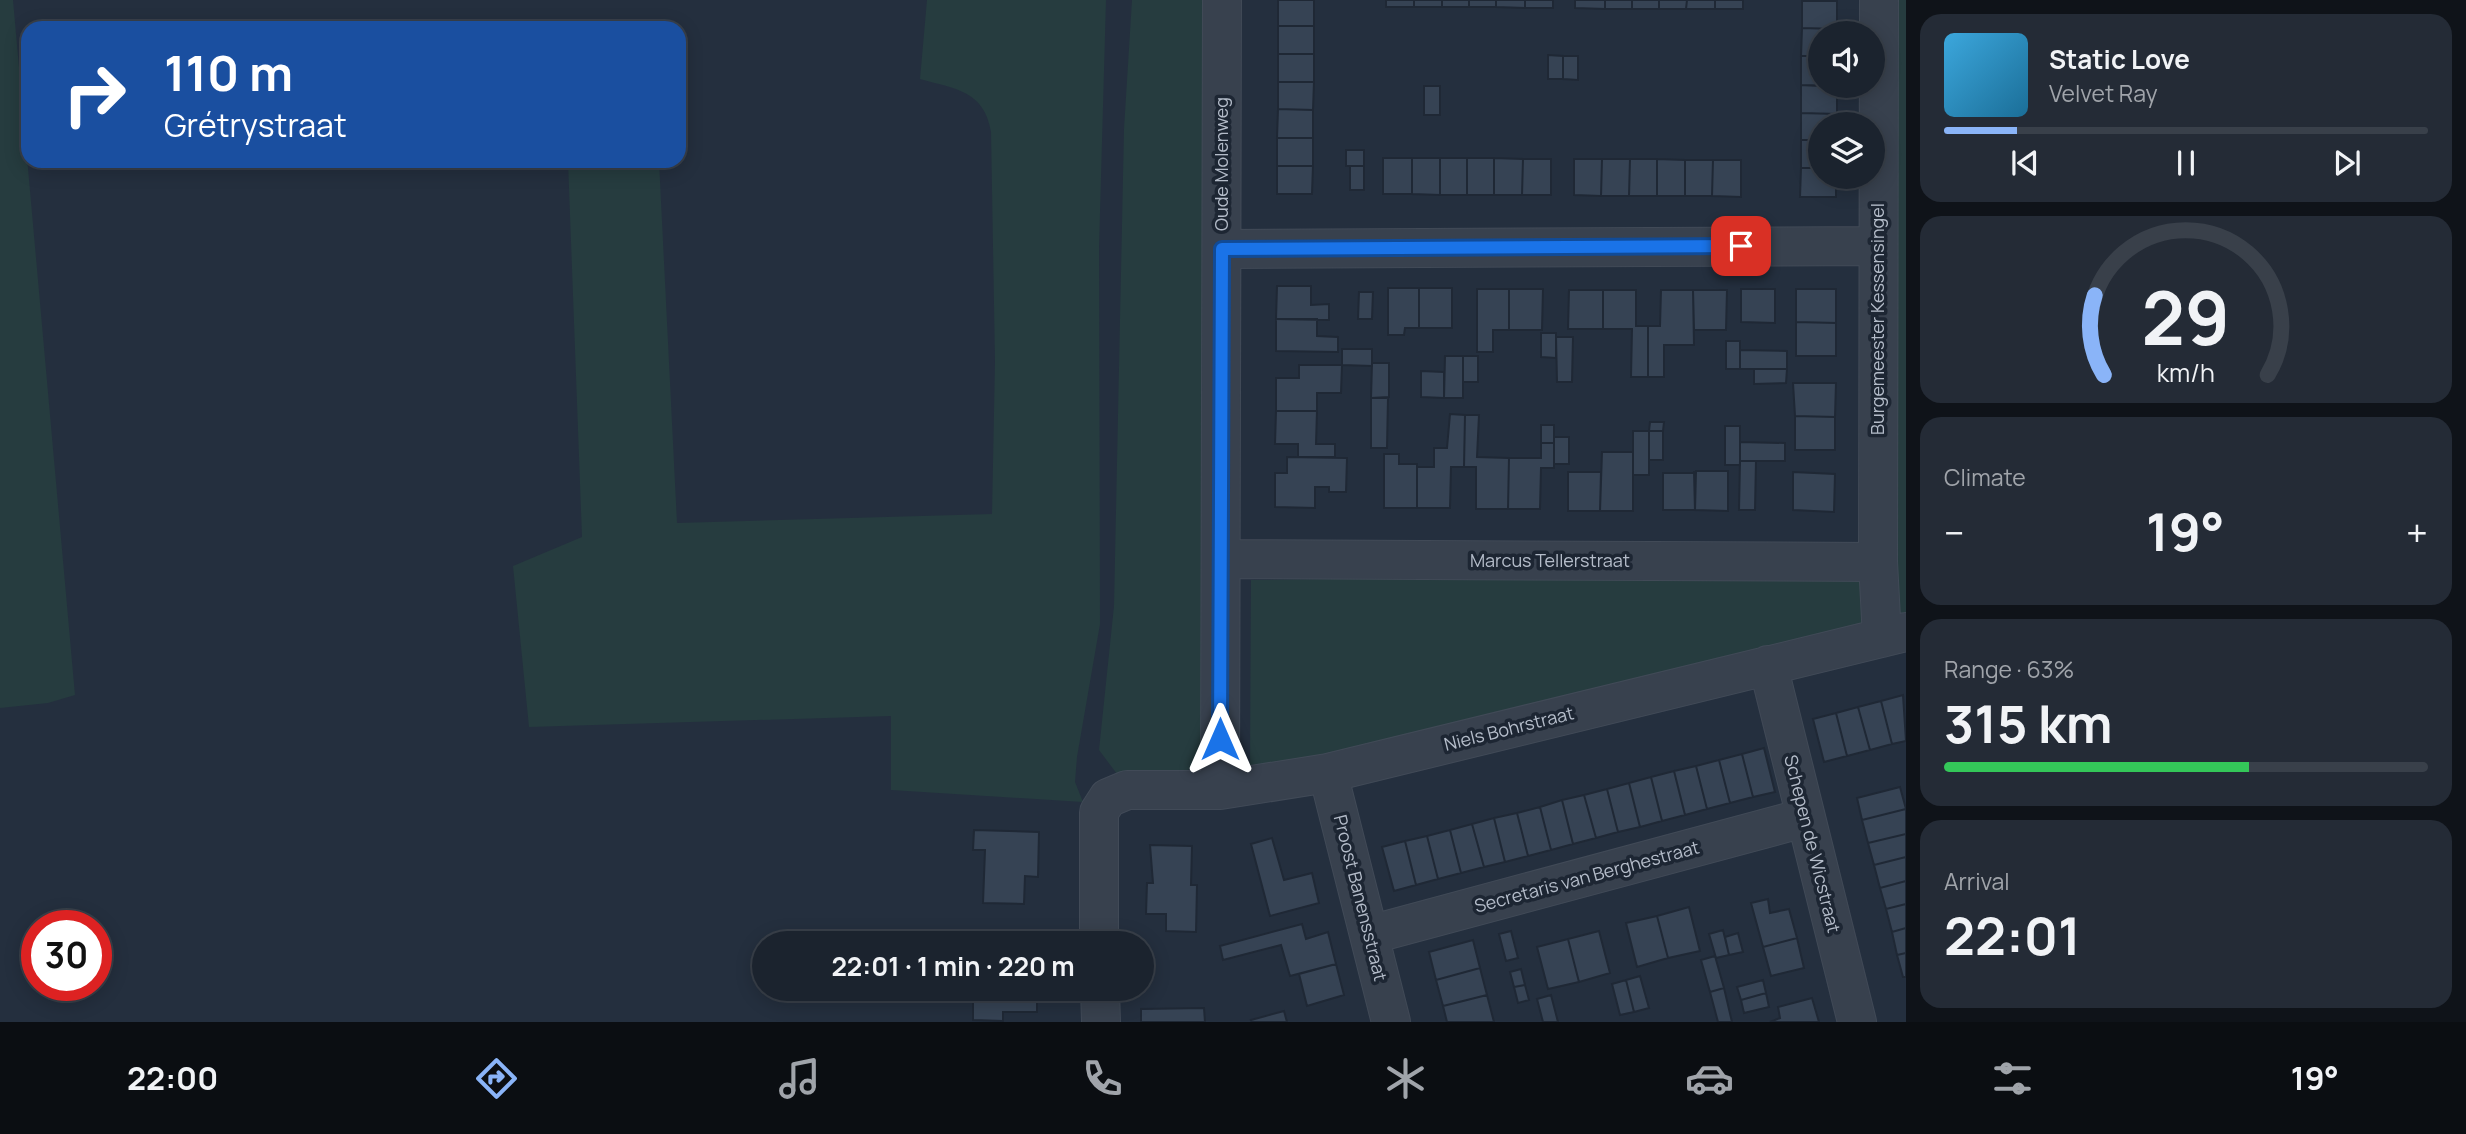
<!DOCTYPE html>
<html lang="en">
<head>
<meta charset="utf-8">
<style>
	:root { --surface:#1b232e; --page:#242b36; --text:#f1f3f6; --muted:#a0a4aa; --line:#39404a; --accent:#8ab4f8 }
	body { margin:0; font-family:Manrope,sans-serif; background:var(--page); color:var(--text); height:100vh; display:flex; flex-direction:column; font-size:26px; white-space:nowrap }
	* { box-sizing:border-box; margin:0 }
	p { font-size:23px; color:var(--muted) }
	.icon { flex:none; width:38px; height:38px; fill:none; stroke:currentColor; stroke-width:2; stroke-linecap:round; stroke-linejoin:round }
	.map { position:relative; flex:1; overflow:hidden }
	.side { display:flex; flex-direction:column; gap:14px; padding:14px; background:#0f1319; width:560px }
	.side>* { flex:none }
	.guide { position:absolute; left:21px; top:21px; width:665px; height:147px; border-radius:21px; box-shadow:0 4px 18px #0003,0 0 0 2px var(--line); background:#1a4fa0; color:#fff; overflow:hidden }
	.controls { position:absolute; left:1808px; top:21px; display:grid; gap:14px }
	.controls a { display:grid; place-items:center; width:77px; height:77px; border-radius:50%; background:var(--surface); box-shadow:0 4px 18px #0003,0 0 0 2px var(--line); font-size:35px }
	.speed { position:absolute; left:21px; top:910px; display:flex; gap:14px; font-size:35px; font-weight:700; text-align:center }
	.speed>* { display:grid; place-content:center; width:91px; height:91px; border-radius:50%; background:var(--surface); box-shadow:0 4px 18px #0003,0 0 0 2px var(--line); line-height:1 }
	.speed .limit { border:10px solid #d22; background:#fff; color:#111 }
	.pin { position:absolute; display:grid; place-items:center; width:60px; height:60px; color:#fff; margin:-30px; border-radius:14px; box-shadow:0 4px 10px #0006 }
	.me { position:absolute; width:77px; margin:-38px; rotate:0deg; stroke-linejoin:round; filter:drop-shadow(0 0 5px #0008) }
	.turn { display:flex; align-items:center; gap:24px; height:147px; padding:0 28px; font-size:32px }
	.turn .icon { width:91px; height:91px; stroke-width:2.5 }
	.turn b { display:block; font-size:49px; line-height:60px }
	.big { font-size:52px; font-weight:700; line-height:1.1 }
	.side .card { flex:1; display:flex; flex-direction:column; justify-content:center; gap:10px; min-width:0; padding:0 24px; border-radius:21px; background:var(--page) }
	.side .dial { align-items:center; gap:0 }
	.dial svg { height:182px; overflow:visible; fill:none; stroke:var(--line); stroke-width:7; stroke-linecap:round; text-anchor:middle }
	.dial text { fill:var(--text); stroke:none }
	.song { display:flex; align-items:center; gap:21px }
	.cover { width:84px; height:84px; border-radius:10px; background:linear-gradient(135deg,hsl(200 70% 55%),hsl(200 70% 35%)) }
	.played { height:7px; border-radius:4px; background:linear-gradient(90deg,var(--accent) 15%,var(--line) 15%) }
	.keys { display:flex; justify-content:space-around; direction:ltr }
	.heat { display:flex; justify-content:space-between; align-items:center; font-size:38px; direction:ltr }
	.charge { height:10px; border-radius:5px; background:linear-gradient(90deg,#34c759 63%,var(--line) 0) }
	.trip { position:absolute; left:752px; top:931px; width:402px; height:70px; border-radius:35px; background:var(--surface); box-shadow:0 4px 18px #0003,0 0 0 2px var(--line); font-weight:700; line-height:70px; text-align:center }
	.menu { display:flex; height:112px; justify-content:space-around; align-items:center; background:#0b0e12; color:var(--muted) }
	.menu .icon { width:49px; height:49px }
	.menu .active { color:var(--accent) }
	.menu b { font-size:32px; color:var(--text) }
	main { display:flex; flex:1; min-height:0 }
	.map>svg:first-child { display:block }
	.green { fill:#263c3f }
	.building { fill:#364354; stroke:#1f2835; stroke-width:2 }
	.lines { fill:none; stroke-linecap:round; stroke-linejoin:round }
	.minor-casing { stroke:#414a57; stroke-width:40 }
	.minor { stroke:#38414e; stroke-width:38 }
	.route-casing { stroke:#114b97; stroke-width:18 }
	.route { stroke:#1a73e8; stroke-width:12 }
	.labels { text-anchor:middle; stroke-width:7; stroke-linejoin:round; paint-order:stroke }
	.street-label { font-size:18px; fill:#b4bcc9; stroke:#1d2633 }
</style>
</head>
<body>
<main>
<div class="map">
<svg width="1906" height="1022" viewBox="0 0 1906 1022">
	<rect width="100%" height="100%" fill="#242f3e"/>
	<path class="green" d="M0,0H13L75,695L48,703L0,708Z
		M927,0H1106L1099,248L1100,624L1077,757L1075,782L1083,802L891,790V716L529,727L513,566L582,537L568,161H659L677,523L992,514L995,361L991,132C984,90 955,89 920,79Z
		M1132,0H1219L1209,754L1180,776L1117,774L1099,750L1114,606L1124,129Z
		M1894,0H1906V619L1892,622Z
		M1866,573L1870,627L1303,770L1250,771L1251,580Z"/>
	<path class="building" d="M1278,0H1314V26H1278Z
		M1386,0H1414V7H1386Z
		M1414,0H1442V7H1414Z
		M1442,0H1469V7H1442Z
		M1469,0H1496V7H1469Z
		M1496,0H1525V8L1496,7Z
		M1525,0H1553V8H1525Z
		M1575,0H1605V9L1575,8Z
		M1605,0H1632V9H1605Z
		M1632,0H1659V9H1632Z
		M1659,0H1687L1686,9H1659Z
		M1687,0H1715V9H1686Z
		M1715,0H1743V9H1715Z
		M1802,1H1837V29L1802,28Z
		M1278,26H1314V54H1278Z
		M1802,28L1837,29V33H1820V56H1801Z
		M1278,54H1314V82H1278Z
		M1548,55L1563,56V79H1548Z
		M1563,56H1578V80L1563,79Z
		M1801,56H1820V86L1801,85Z
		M1278,82H1314L1313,110L1278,109Z
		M1801,85L1837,86V114L1801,113Z
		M1424,86H1440V115H1424Z
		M1278,109L1313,110V138H1277Z
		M1801,113L1837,114V124H1820V140H1801Z
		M1277,138H1313V166H1277Z
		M1801,140H1820V168H1801Z
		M1346,150H1364V166H1346Z
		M1383,158H1412V194H1383Z
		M1412,158H1440V195L1412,194Z
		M1440,158H1467V195H1440Z
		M1467,158H1494V195H1467Z
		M1494,158L1523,159L1522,195H1494Z
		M1523,159H1551V195H1522Z
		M1574,159H1602L1601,196L1574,195Z
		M1602,159H1630L1629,196H1601Z
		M1630,159H1657V196H1629Z
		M1657,159L1685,160V196H1657Z
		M1685,160H1713L1712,196H1685Z
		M1713,160H1741V197L1712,196Z
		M1277,166H1313L1312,194H1277Z
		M1350,166H1364V190H1350Z
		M1801,168H1820V177H1836V197H1800Z
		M1277,286H1311V305L1329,304V320L1276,319Z
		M1388,288H1419V328H1405L1404,335H1388Z
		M1419,288H1452V328H1419Z
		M1477,289H1509V330H1493V352H1477Z
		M1509,289H1543L1542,330H1509Z
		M1741,289H1775V323L1741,322Z
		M1796,289H1836V323L1796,322Z
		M1569,290H1603V329H1568Z
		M1603,290H1636V326H1648V377H1631L1632,329H1603Z
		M1661,290H1693L1694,345H1664V377H1648V326H1660Z
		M1693,290H1727L1726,330H1694Z
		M1359,292H1373L1372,319H1358Z
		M1276,319H1317V336L1338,337V352L1276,351Z
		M1796,322L1836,323V356H1796Z
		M1541,333H1556V358L1541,357Z
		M1556,337H1573L1572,382H1557Z
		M1726,341H1740V369H1726Z
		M1342,349H1372V366L1342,365Z
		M1740,350L1787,351V369H1740Z
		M1445,356H1463V398H1444Z
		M1463,356H1478V382H1463Z
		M1372,363H1389V397L1371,398Z
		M1299,365H1342L1341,393H1317V411H1276V378H1299Z
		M1754,369H1787L1786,383L1754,384Z
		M1421,371L1444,372V398L1421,397Z
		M1793,383H1836L1835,417L1795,416Z
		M1371,398H1388L1387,448H1371Z
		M1276,411H1317L1316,444H1335V457H1298V444H1275Z
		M1450,414L1465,415L1464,467H1451L1450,508H1417V467H1434V448H1447Z
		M1465,415H1479L1477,457L1509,458L1508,509H1476V467H1464Z
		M1795,416L1835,417V450H1795Z
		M1650,422H1664L1663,431H1649Z
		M1541,425H1554V443H1541Z
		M1725,426H1740V465H1725Z
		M1633,431H1649V475H1633Z
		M1649,431H1663V460H1649Z
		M1554,437H1569V464H1554Z
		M1740,442L1785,443V461H1740Z
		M1541,443H1554V468H1541L1540,509H1508L1509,458H1541Z
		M1602,452H1633V511H1600Z
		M1384,454H1399V464H1417V508H1384Z
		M1287,457L1347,458L1346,492H1329V487H1315V508L1275,507V473H1287Z
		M1740,461H1756L1755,510H1739Z
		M1694,471L1695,510H1663V473H1694Z
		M1696,471H1728V511L1695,510Z
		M1568,472H1601L1600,511H1568Z
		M1793,472L1835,474L1834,512L1793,510Z
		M1903,695L1906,741L1892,744L1881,701Z
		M1881,701L1892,744L1870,750L1858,707Z
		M1858,707L1870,750L1847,756L1836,713Z
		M1836,713L1847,756L1824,762L1813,719Z
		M1764,748L1775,792L1753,797L1742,754Z
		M1742,754L1753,797L1730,803L1719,760Z
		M1719,760L1730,803L1707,809L1696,766Z
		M1696,766L1707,809L1685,815L1674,771Z
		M1674,771L1685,815L1662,821L1651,777Z
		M1651,777L1662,821L1640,827L1629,783Z
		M1629,783L1640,827L1618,832L1607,789Z
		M1900,787L1906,809L1862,820L1857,798Z
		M1607,789L1618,832L1596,838L1584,795Z
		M1584,795L1596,838L1573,844L1562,800Z
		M1562,800L1573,844L1551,850L1540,807Z
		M1540,807L1551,850L1528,856L1517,813Z
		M1906,809V834L1868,843L1862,820Z
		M1517,813L1528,856L1505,862L1494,818Z
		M1494,818L1505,862L1484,867L1472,824Z
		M1472,824L1484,867L1461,873L1450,830Z
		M974,830L1039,832L1038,877L1025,876L1024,904L983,903L985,850H973Z
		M1450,830L1461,873L1438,879L1427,836Z
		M1906,834V857L1874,865L1868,843Z
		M1427,836L1438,879L1416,885L1405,841Z
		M1272,838L1284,880L1312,873L1319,903L1270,916L1251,844Z
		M1405,841L1416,885L1394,891L1382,847Z
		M1150,845L1192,846L1191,885H1197L1196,932L1166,931V914H1146L1147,883H1153Z
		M1906,857V881L1880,888L1874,865Z
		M1906,881V904L1886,909L1880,888Z
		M1768,899L1770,913L1789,909L1797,938L1763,947L1751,903Z
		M1906,904V928L1892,932L1886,909Z
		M1689,907L1700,951L1668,958L1657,916Z
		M1657,916L1668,958L1637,967L1626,923Z
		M1302,924L1306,939L1328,932L1336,964L1290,976L1281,945L1223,960L1220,946Z
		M1906,928V953L1897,955L1892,932Z
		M974,930H995V943H973Z
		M1723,930L1729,955L1716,958L1709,934Z
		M1511,931L1518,958L1506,961L1499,934Z
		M1599,931L1610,973L1579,982L1568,939Z
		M1738,933L1743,952L1729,955L1725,937Z
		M1797,938L1804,968L1771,976L1763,947Z
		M1568,939L1579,982L1548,989L1537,947Z
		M1473,940L1480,968L1436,980L1429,952Z
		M1906,953V977H1903L1897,955Z
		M1715,956L1724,988L1710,992L1701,960Z
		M1336,964L1344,995L1307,1006L1299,974Z
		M1480,968L1487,995L1443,1006L1436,980Z
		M1521,969L1525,985L1514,987L1510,972Z
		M1640,976L1649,1008L1634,1012L1626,980Z
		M1626,980L1634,1012L1620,1015L1612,984Z
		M1763,980L1766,993L1741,1000L1737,987Z
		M1525,985L1529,1000L1518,1003L1514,987Z
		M1724,988L1732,1022H1718L1710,992Z
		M961,989H1037V1012H1003V1021L973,1020V1001L961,1000Z
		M1766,993L1769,1007L1744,1013L1741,1000Z
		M1487,995L1494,1022H1447L1443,1006Z
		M1551,995L1558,1022H1543L1537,999Z
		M1812,998L1819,1022H1770L1780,1018L1778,1007Z
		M1204,1008L1205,1022H1141V1009Z
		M1284,1011L1287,1022H1252L1251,1020Z"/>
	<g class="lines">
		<g class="minor-casing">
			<path id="minor" d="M1879,0L1878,562L1882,638
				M1222,249L1877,246
				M1221,559L1878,562
				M1768,665L1857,1022
				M1328,773L1391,1022
				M1220,790L1222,0
				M1369,935L1804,818
				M1099,943V812L1108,798L1127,790H1220L1328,773L1906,632
				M1100,989L1101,1022"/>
		</g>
		<use href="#minor" class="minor"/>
	</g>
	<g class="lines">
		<g class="route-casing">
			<path id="route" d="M1220,739L1222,249L1741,246"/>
		</g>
		<use href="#route" class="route"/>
	</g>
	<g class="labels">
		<g class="street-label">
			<text transform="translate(1222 164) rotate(-90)" y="6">Oude Molenweg</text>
			<text transform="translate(1878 319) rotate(-90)" y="6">Burgemeester Kessensingel</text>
			<text x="1550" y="567">Marcus Tellerstraat</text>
			<text transform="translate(1509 729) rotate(-14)" y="6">Niels Bohrstraat</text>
			<text transform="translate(1812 844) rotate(76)" y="6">Schepen de Wicstraat</text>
			<text transform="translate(1587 877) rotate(-15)" y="6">Secretaris van Berghestraat</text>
			<text transform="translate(1360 898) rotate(76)" y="6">Proost Banensstraat</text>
		</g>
	</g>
</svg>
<div class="controls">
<a><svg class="icon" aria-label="sound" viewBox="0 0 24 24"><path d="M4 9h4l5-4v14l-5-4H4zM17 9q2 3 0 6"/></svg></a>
<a><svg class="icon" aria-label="layers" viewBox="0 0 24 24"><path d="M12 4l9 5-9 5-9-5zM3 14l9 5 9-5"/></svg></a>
</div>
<div class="speed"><div class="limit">30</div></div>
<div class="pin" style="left:1741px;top:246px;background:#d93025"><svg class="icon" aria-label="arrive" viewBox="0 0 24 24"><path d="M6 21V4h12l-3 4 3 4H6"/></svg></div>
<svg class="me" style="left:1220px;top:739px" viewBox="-20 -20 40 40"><path d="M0-17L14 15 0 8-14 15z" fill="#1a73e8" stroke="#fff" stroke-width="4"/></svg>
<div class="trip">22:01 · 1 min · 220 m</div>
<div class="guide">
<div class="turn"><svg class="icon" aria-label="right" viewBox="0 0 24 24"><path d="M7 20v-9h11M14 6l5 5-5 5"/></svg><div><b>110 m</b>Grétrystraat</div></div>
</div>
</div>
<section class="side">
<div class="card">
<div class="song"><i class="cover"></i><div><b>Static Love</b><p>Velvet Ray</p></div></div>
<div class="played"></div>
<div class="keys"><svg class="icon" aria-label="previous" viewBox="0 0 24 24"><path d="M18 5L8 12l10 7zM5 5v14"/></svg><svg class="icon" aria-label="pause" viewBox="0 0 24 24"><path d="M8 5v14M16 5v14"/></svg><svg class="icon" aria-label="next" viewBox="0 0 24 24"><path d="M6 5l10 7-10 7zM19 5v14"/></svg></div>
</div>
<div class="card dial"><svg viewBox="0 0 100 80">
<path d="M14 69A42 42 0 1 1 86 69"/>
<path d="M14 69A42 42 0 0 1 10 34" stroke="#8ab4f8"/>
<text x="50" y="56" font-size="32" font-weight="700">29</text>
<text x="50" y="72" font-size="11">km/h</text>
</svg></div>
<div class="card"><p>Climate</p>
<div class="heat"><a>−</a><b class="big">19°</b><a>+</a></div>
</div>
<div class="card"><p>Range · 63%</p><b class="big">315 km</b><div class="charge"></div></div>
<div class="card"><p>Arrival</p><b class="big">22:01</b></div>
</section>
</main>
<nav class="menu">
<b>22:00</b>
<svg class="icon active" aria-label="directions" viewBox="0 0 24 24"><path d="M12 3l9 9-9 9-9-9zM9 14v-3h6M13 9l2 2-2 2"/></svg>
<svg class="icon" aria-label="music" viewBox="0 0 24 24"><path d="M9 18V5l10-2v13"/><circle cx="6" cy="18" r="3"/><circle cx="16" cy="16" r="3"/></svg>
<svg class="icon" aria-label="phone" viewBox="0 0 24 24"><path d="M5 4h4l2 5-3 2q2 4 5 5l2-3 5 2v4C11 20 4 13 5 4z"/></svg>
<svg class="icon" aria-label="climate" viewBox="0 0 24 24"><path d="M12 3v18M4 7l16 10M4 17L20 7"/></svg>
<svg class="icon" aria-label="car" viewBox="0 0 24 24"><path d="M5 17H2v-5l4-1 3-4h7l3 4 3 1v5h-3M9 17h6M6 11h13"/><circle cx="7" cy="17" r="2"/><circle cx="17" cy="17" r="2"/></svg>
<svg class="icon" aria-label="filters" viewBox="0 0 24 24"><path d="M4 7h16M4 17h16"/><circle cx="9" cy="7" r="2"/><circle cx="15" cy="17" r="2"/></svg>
<b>19°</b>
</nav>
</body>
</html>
